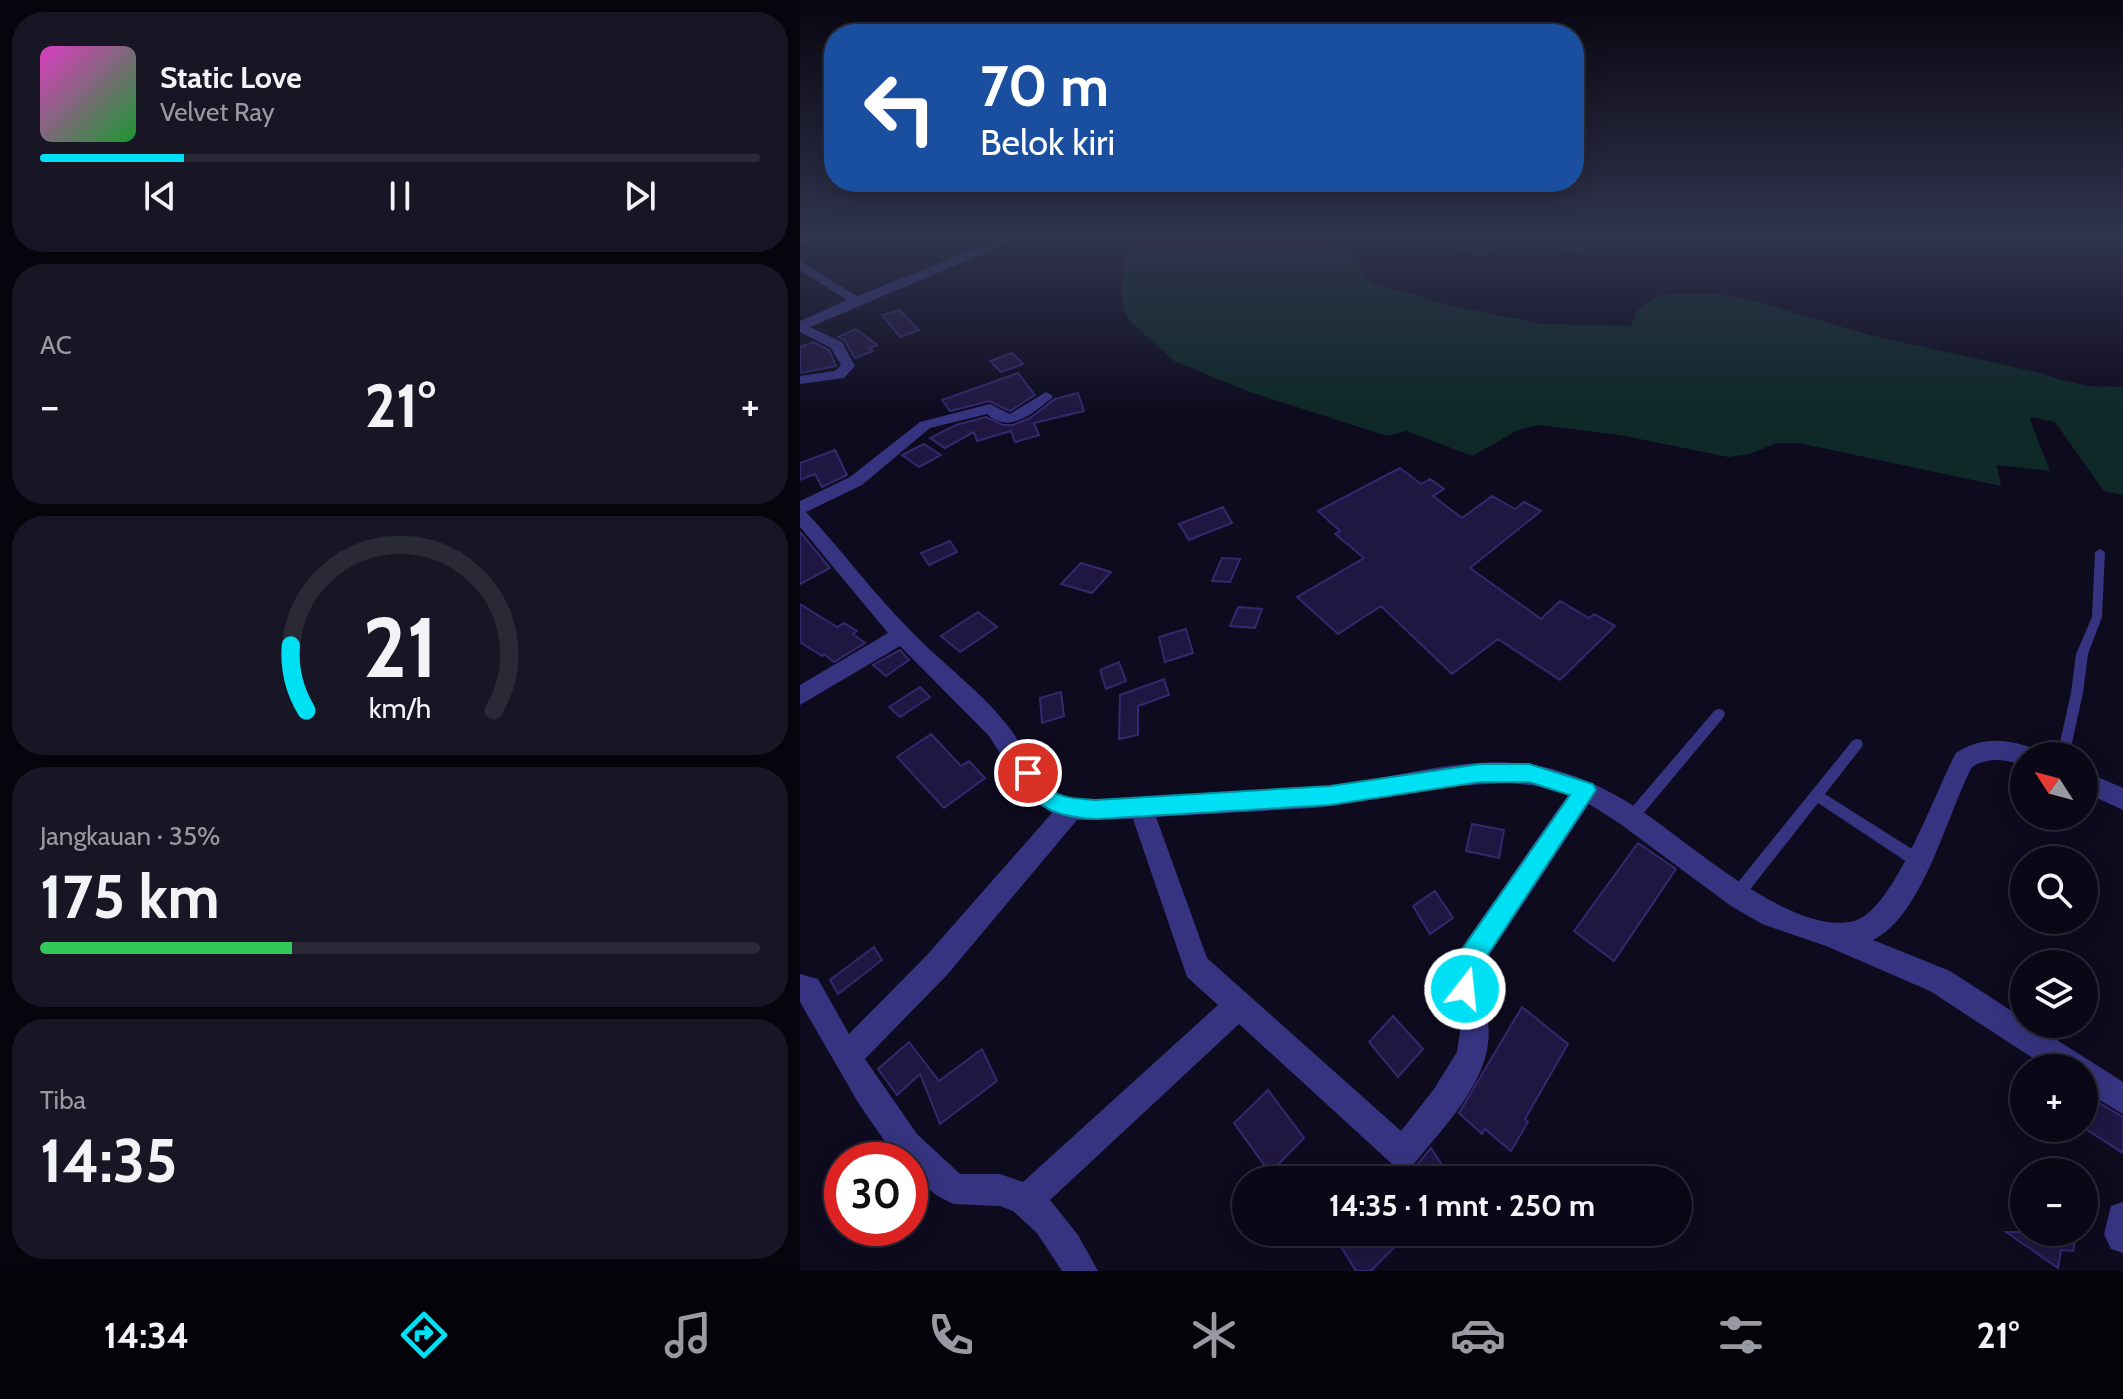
<!DOCTYPE html>
<html lang="id">
<head>
<meta charset="utf-8">
<style>
	:root { --surface:#0a0817; --page:#181624; --text:#f1f3f6; --muted:#999aa1; --line:#2a2936; --accent:#00e0f5 }
	body { margin:0; font-family:Cabin,sans-serif; background:var(--page); color:var(--text); height:100vh; display:flex; flex-direction:column; font-size:30px; white-space:nowrap }
	* { box-sizing:border-box; margin:0 }
	p { font-size:26px; color:var(--muted) }
	.icon { flex:none; width:44px; height:44px; fill:none; stroke:currentColor; stroke-width:2; stroke-linecap:round; stroke-linejoin:round }
	.map { position:relative; flex:1; overflow:hidden }
	.sheet { display:flex; flex-direction:column; gap:12px; padding:12px; background:#06040d; width:800px }
	.sheet>* { flex:none }
	.banner { position:absolute; left:24px; top:24px; width:760px; height:168px; border-radius:32px; box-shadow:0 4px 20px #0003,0 0 0 2px var(--line); background:#1a4fa0; color:#fff; overflow:hidden }
	.needle { width:52px; rotate:306deg }
	.fabs { position:absolute; left:1210px; top:742px; display:grid; gap:16px }
	.fabs a { display:grid; place-items:center; width:88px; height:88px; border-radius:50%; background:var(--surface); box-shadow:0 4px 20px #0003,0 0 0 2px var(--line); font-size:40px }
	.speed { position:absolute; left:24px; top:1142px; display:flex; gap:16px; font-size:40px; font-weight:700; text-align:center }
	.speed>* { display:grid; place-content:center; width:104px; height:104px; border-radius:50%; background:var(--surface); box-shadow:0 4px 20px #0003,0 0 0 2px var(--line); line-height:1 }
	.speed .limit { border:12px solid #d22; background:#fff; color:#111 }
	.pin { position:absolute; display:grid; place-items:center; width:68px; height:68px; color:#fff; margin:-34px; border:4px solid #fff; border-radius:50%; box-shadow:0 2px 8px #0007 }
	.me { position:absolute; width:88px; margin:-44px; rotate:16deg; stroke-linejoin:round; filter:drop-shadow(0 0 6px #0008) }
	.turn { display:flex; align-items:center; gap:28px; height:168px; padding:0 24px; font-size:36px }
	.turn .icon { width:104px; height:104px; stroke-width:2.5 }
	.turn b { display:block; font-size:56px; line-height:68px }
	.big { font-size:60px; font-weight:700; line-height:1.1 }
	.sheet .tile { flex:1; display:flex; flex-direction:column; justify-content:center; gap:12px; min-width:0; padding:0 28px; border-radius:32px; background:var(--page) }
	.sheet .dial { align-items:center; gap:0 }
	.dial svg { height:208px; overflow:visible; fill:none; stroke:var(--line); stroke-width:7; stroke-linecap:round; text-anchor:middle }
	.dial text { fill:var(--text); stroke:none }
	.song { display:flex; align-items:center; gap:24px }
	.cover { width:96px; height:96px; border-radius:12px; background:linear-gradient(135deg,hsl(310 70% 55%),hsl(130 70% 35%)) }
	.played { height:8px; border-radius:4px; background:linear-gradient(90deg,var(--accent) 20%,var(--line) 20%) }
	.keys { display:flex; justify-content:space-around; direction:ltr }
	.heat { display:flex; justify-content:space-between; align-items:center; font-size:44px; direction:ltr }
	.charge { height:12px; border-radius:6px; background:linear-gradient(90deg,#34c759 35%,var(--line) 0) }
	.trip { position:absolute; left:432px; top:1166px; width:460px; height:80px; border-radius:40px; background:var(--surface); box-shadow:0 4px 20px #0003,0 0 0 2px var(--line); font-weight:700; line-height:80px; text-align:center }
	.menu { display:flex; height:128px; justify-content:space-around; align-items:center; background:#040309; color:var(--muted) }
	.menu .icon { width:56px; height:56px }
	.menu .selected { color:var(--accent) }
	.menu b { font-size:36px; color:var(--text) }
	main { display:flex; flex:1; min-height:0 }
	.map>svg:first-child { display:block }
	.green { fill:#0e2928 }
	.building { fill:#1f1741; stroke:#34286e; stroke-width:2 }
	.lines { fill:none; stroke-linecap:round; stroke-linejoin:round }
	.service { fill:#363481; fill-rule:evenodd }
	.minor { fill:#363481; fill-rule:evenodd }
	.route { fill:#00e0f5; stroke:#00929f; stroke-width:2 }
</style>
</head>
<body>
<main>
<section class="sheet">
<div class="tile">
<div class="song"><i class="cover"></i><div><b>Static Love</b><p>Velvet Ray</p></div></div>
<div class="played"></div>
<div class="keys"><svg class="icon" aria-label="previous" viewBox="0 0 24 24"><path d="M18 5L8 12l10 7zM5 5v14"/></svg><svg class="icon" aria-label="pause" viewBox="0 0 24 24"><path d="M8 5v14M16 5v14"/></svg><svg class="icon" aria-label="next" viewBox="0 0 24 24"><path d="M6 5l10 7-10 7zM19 5v14"/></svg></div>
</div>
<div class="tile"><p>AC</p>
<div class="heat"><a>−</a><b class="big">21°</b><a>+</a></div>
</div>
<div class="tile dial"><svg viewBox="0 0 100 80">
<path d="M14 69A42 42 0 1 1 86 69"/>
<path d="M14 69A42 42 0 0 1 8 44" stroke="#00e0f5"/>
<text x="50" y="56" font-size="32" font-weight="700">21</text>
<text x="50" y="72" font-size="11">km/h</text>
</svg></div>
<div class="tile"><p>Jangkauan · 35%</p><b class="big">175 km</b><div class="charge"></div></div>
<div class="tile"><p>Tiba</p><b class="big">14:35</b></div>
</section>
<div class="map">
<svg width="1323" height="1271" viewBox="0 0 1323 1271">
	<rect width="100%" height="100%" fill="#0e0b1f"/>
	<path class="green" d="M317,235H511C516,254 538,247 553,258C562,264 563,277 573,283L648,305L742,324L831,326L837,310L858,295L911,293L952,300L1070,335L1241,373L1261,380L1288,386L1323,387V495L1304,491L1255,422L1229,417L1250,471L1197,465L1201,486L999,443H976L950,454L928,457L820,435L739,425L718,430L672,456L607,431L587,436L453,393L374,361L329,320L324,311L321,289L326,253Z"/>
	<path class="building" d="M626,235H714L682,255L626,239Z
		M731,235H805L778,253L731,238Z
		M100,310L119,330L100,337L82,315Z
		M56,329L77,345L69,348L73,351L55,358L45,341L38,337Z
		M13,342L29,350L36,366L0,373V347Z
		M212,353L223,364L201,372L190,361Z
		M218,373L235,395L210,411L189,401L150,411L142,400Z
		M278,393L284,411L234,423L239,435L215,442L211,431L177,441L174,432L145,448L130,438L156,425L186,417L203,425H213L230,418L255,399Z
		M124,444L141,455L119,467L102,455Z
		M35,450L47,475L22,487L15,474L0,480V463Z
		M600,468L621,484L630,479L644,489L633,496L662,518L692,496L715,509L724,502L741,511L670,568L741,619L760,601L789,618L794,614L815,626L760,680L698,639L652,674L581,606L538,634L497,597L564,558L535,534L540,531L518,511Z
		M423,507L432,523L389,540L379,524Z
		M0,532L30,568L0,584Z
		M150,541L157,552L129,565L121,553Z
		M422,558L440,559L430,582L412,581Z
		M281,563L311,572L292,593L261,584Z
		M0,604L37,627L44,623L57,631L53,634L65,643L34,662L24,654L22,656L0,642Z
		M438,607L462,609L455,628L430,626Z
		M178,612L197,627L160,652L141,636Z
		M386,629L393,653L365,662L359,637Z
		M100,650L109,660L86,676L73,665Z
		M319,662L326,681L306,689L300,670Z
		M364,679L369,695L338,706V735L319,739L320,695Z
		M120,687L130,697L100,717L89,707Z
		M261,692L264,716L242,723L240,698Z
		M131,734L161,766L169,761L185,778L144,808L97,757Z
		M672,824L704,830L699,858L666,851Z
		M838,843L876,869L814,961L774,931Z
		M635,891L653,918L630,934L613,906Z
		M74,947L82,960L38,994L30,980Z
		M722,1007L768,1044L725,1119L728,1122L711,1151L685,1129L682,1134L659,1113Z
		M593,1016L623,1049L598,1077L569,1042Z
		M109,1042L139,1081L182,1049L197,1081L140,1124L120,1074L97,1095L78,1069Z
		M468,1090L504,1138L470,1173L434,1123Z
		M1284,1094L1323,1117V1153L1284,1128Z
		M631,1148L652,1180H610L604,1172L616,1166Z
		M548,1232H609L571,1271H556L538,1242Z
		M1206,1232H1277L1273,1251L1261,1250L1258,1268Z"/>
	<g class="lines">
		<path class="service" d="M1300,549L1305,552L1302,617L1288,654L1283,693L1269,756H1257L1271,693L1276,654L1292,617L1295,552Z
			M919,709L923,710L925,714L923,718L837,821L832,823L827,821L825,817L827,813L915,710Z
			M1057,739L1061,740L1063,744L1061,748L1025,794L1123,856L1125,861L1123,866L1118,868L1113,866L1018,803L941,901L936,903L931,901L929,896L931,891L1053,740Z"/>
		<path class="minor" d="M6,235H21L0,246V238Z
			M210,235H227L10,327L42,342L55,366L44,378L0,384V376L35,371L41,365L31,348L0,332V321L47,300L0,270V261L57,296Z
			M246,392L253,396L251,399C232,413 210,435 187,414L130,428L62,485L6,512C42,550 73,593 110,630C142,664 184,693 211,730C227,752 237,786 264,796C295,806 332,797 364,795C421,792 478,792 535,785C602,777 672,753 740,766C776,774 806,788 837,808C887,840 991,937 1054,921C1094,911 1136,789 1156,753C1182,736 1207,739 1235,749L1238,756H1224V765C1206,760 1189,756 1172,767C1147,814 1123,916 1073,940L1150,971L1224,1019V1024H1232L1323,1082V1114L1284,1091V1068H1248L1130,991L1026,946L962,924L931,906L819,823L789,804L684,963C676,991 692,1015 688,1043C683,1088 641,1130 614,1164L603,1169L592,1164L439,1024L250,1200L278,1235L298,1271H262L237,1233L213,1211L200,1206L153,1204L136,1195L110,1172V1160H99L95,1156L59,1104L0,1002V974L18,979L49,1034L127,955L252,813L228,797L189,736L100,646L0,705V685L88,633L0,527V501L50,477L120,422L190,404L210,414ZM709,783L737,786L768,795L662,947L653,982L660,1031L657,1052L634,1089L601,1131L407,958L356,817L514,808L651,786ZM333,819L387,977L418,1005L223,1182L200,1174H160L117,1134L65,1059L147,975L277,820Z
			M1284,771L1323,788V810L1284,792Z
			M1323,1202V1253L1311,1249L1304,1234L1311,1206Z"/>
	</g>
	<linearGradient id="sky" x2="0" y2="1"><stop stop-color="#080611"/><stop offset="0.57" stop-color="#30344d"/><stop offset="1" stop-color="#30344d" stop-opacity="0"/></linearGradient>
	<rect width="1323" height="413" fill="url(#sky)"/>
	<path class="route" d="M228,764C240,769 241,780 250,789C261,799 281,799 296,800L530,786L680,764H729L793,784L796,790L683,962L674,998L665,1002L656,998L652,989L663,948L770,795L729,782H680L530,805L296,819C257,817 234,809 217,773L220,767Z"/>
</svg>
<div class="fabs">
<a><svg class="needle" viewBox="-14 -14 28 28"><path d="M0-13l5 13h-10z" fill="#e53935"/><path d="M0 13l5-13h-10z" fill="#999aa1"/></svg></a>
<a><svg class="icon" aria-label="search" viewBox="0 0 24 24"><circle cx="10" cy="10" r="6"/><path d="M15 15l6 6"/></svg></a>
<a><svg class="icon" aria-label="layers" viewBox="0 0 24 24"><path d="M12 4l9 5-9 5-9-5zM3 14l9 5 9-5"/></svg></a>
<a>+</a>
<a>−</a>
</div>
<div class="speed"><div class="limit">30</div></div>
<div class="pin" style="left:228px;top:773px;background:#d93025"><svg class="icon" aria-label="arrive" viewBox="0 0 24 24"><path d="M6 21V4h12l-3 4 3 4H6"/></svg></div>
<svg class="me" style="left:665px;top:989px" viewBox="-20 -20 40 40"><circle r="17" fill="#00e0f5" stroke="#fff" stroke-width="3"/><path d="M0-11L8 9 0 5-8 9z" fill="#fff"/></svg>
<div class="trip">14:35 · 1 mnt · 250 m</div>
<div class="banner">
<div class="turn"><svg class="icon" aria-label="left" viewBox="0 0 24 24"><path d="M17 20v-9H6M10 6l-5 5 5 5"/></svg><div><b>70 m</b>Belok kiri</div></div>
</div>
</div>
</main>
<nav class="menu">
<b>14:34</b>
<svg class="icon selected" aria-label="directions" viewBox="0 0 24 24"><path d="M12 3l9 9-9 9-9-9zM9 14v-3h6M13 9l2 2-2 2"/></svg>
<svg class="icon" aria-label="music" viewBox="0 0 24 24"><path d="M9 18V5l10-2v13"/><circle cx="6" cy="18" r="3"/><circle cx="16" cy="16" r="3"/></svg>
<svg class="icon" aria-label="phone" viewBox="0 0 24 24"><path d="M5 4h4l2 5-3 2q2 4 5 5l2-3 5 2v4C11 20 4 13 5 4z"/></svg>
<svg class="icon" aria-label="climate" viewBox="0 0 24 24"><path d="M12 3v18M4 7l16 10M4 17L20 7"/></svg>
<svg class="icon" aria-label="car" viewBox="0 0 24 24"><path d="M5 17H2v-5l4-1 3-4h7l3 4 3 1v5h-3M9 17h6M6 11h13"/><circle cx="7" cy="17" r="2"/><circle cx="17" cy="17" r="2"/></svg>
<svg class="icon" aria-label="filters" viewBox="0 0 24 24"><path d="M4 7h16M4 17h16"/><circle cx="9" cy="7" r="2"/><circle cx="15" cy="17" r="2"/></svg>
<b>21°</b>
</nav>
</body>
</html>
